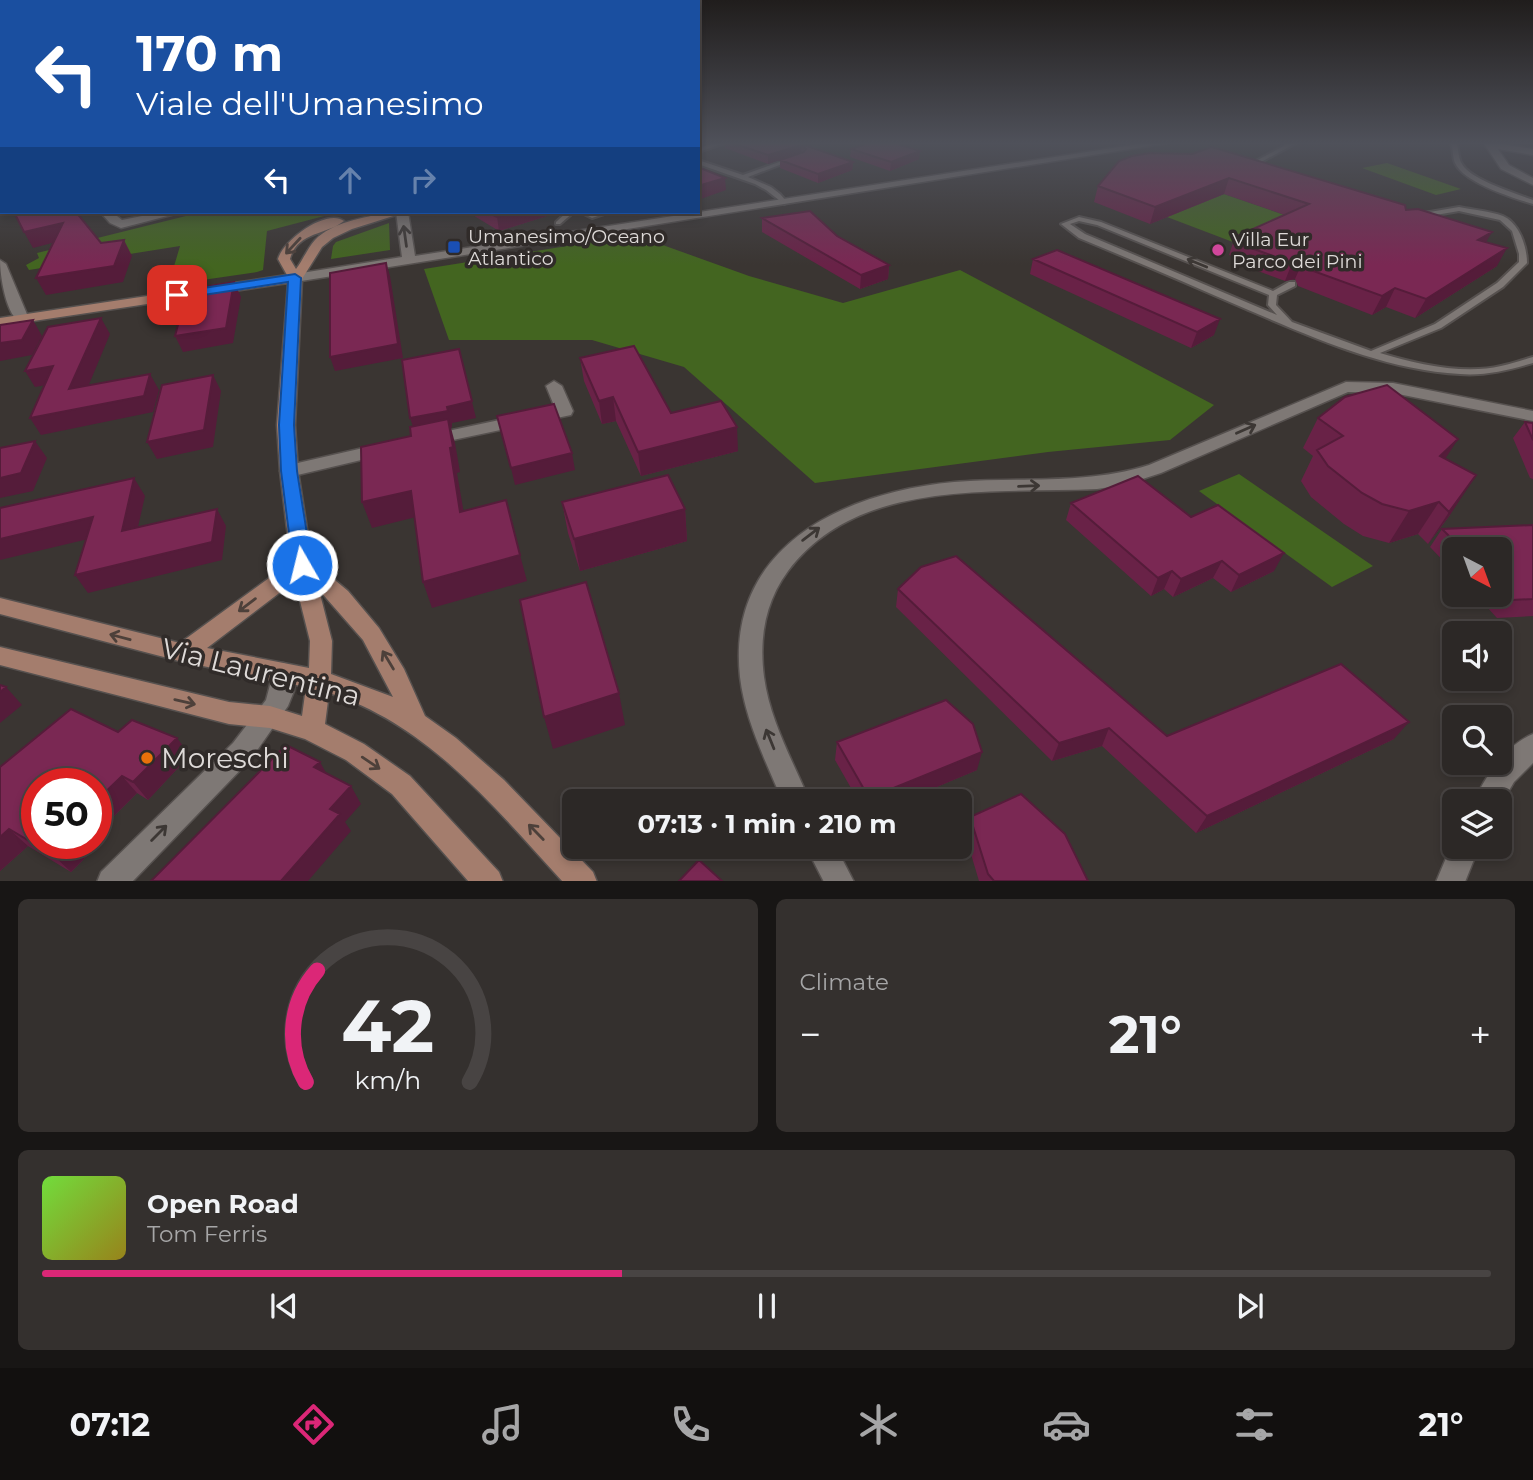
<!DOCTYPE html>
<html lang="en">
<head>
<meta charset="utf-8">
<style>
	:root { --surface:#2c2826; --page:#34302e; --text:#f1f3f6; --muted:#a6a6a7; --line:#484443; --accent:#db2777 }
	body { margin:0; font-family:Montserrat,sans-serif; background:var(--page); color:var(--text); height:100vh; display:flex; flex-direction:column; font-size:26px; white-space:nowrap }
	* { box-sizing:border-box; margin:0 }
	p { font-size:23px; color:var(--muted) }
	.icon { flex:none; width:38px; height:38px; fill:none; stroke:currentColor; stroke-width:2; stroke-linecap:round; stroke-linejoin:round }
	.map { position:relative; height:881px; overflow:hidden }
	.sheet { display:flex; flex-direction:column; gap:18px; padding:18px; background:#181615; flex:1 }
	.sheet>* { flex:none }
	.guide { position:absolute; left:0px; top:0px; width:700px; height:214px; box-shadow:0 4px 10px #0003,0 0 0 2px var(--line); background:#1a4fa0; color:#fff; overflow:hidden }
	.needle { width:46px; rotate:139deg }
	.controls { position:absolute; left:1442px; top:537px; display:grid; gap:14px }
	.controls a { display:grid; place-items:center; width:70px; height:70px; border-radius:10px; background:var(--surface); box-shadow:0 4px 10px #0003,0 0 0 2px var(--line); font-size:35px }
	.speed { position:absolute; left:21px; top:768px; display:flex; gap:14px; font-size:35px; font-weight:700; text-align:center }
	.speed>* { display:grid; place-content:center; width:91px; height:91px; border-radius:50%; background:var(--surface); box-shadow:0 4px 10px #0003,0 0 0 2px var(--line); line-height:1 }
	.speed .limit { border:10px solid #d22; background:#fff; color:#111 }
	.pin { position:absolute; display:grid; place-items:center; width:60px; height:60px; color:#fff; margin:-30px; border-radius:14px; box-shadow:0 4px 10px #0006 }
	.me { position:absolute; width:77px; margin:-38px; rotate:352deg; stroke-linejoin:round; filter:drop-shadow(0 0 5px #0008) }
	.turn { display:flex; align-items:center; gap:24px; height:147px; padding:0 21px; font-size:32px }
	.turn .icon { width:91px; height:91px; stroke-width:2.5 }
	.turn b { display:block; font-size:49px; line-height:60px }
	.lanes { display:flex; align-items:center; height:66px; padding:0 21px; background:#0003; justify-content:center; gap:35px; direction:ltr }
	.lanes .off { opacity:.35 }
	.big { font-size:52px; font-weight:700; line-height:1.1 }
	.sheet .tile { flex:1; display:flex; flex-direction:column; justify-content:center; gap:10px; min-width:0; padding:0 24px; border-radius:10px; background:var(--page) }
	.sheet .dial { align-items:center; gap:0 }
	.dial svg { height:182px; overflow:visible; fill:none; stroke:var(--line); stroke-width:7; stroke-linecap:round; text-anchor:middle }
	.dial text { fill:var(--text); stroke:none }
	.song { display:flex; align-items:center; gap:21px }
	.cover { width:84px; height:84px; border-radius:10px; background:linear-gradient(135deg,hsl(100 70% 55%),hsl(50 70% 35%)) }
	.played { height:7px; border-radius:4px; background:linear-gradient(90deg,var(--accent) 40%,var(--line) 40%) }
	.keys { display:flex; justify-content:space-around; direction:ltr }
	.heat { display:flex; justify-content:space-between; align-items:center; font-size:38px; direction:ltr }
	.sheet .tiles { flex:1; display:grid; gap:18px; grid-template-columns:1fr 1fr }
	.tile:last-child { grid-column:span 2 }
	.trip { position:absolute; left:562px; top:789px; width:410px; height:70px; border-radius:10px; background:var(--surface); box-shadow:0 4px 10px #0003,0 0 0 2px var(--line); font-weight:700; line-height:70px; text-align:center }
	.tab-bar { display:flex; height:112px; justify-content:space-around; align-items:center; background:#12100f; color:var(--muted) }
	.tab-bar .icon { width:49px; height:49px }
	.tab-bar .current { color:var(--accent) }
	.tab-bar b { font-size:32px; color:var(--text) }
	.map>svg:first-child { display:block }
	.green { fill:#436520 }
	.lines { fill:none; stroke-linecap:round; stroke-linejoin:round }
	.service-casing { stroke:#56514f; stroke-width:4 }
	.minor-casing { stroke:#56514f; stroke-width:3 }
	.tertiary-casing { stroke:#56514f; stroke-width:3 }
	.secondary-casing { stroke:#56514f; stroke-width:3 }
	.service { fill:#7e7875; fill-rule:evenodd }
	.minor { fill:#7e7875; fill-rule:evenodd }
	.tertiary { fill:#7e7875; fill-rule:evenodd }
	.secondary { fill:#a47d6d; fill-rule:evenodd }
	.wall { fill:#692247 }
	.shaded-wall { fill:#551c3a }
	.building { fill:#7a2853; stroke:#551c3a; stroke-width:2 }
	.oneway { stroke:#3c3734 }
	.oneway2 { stroke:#4d403a }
	.route { fill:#1a73e8; stroke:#114b97; stroke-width:2 }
	.transit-dot { fill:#1a4fb4; stroke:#302b29; stroke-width:2.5 }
	.hotel-dot { fill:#d1479c; stroke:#302b29; stroke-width:2.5 }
	.food-dot { fill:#e8710a; stroke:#302b29; stroke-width:2.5 }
	.labels { text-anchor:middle; stroke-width:7; stroke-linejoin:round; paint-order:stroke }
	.far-poi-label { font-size:19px; fill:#dedad8; stroke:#302b29; text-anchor:start }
	.near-street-label { font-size:28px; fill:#dedad8; stroke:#302b29 }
	.near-poi-label { font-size:28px; fill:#dedad8; stroke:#302b29; text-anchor:start }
</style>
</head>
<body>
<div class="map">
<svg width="1533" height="882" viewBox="0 0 1533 882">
	<rect width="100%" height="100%" fill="#3a3532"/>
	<path class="green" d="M1387,163L1461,189L1436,195L1362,168Z
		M1224,194L1302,221L1246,247L1167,217Z
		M202,212H324L328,215L267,231L263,270L257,272L175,284L170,280L180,246L29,270L26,265L39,258L37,253Z
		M389,223L390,250L331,259L333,246L336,242Z
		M635,235L749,276L843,303L960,270L1214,405L1170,440L1048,452L815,483L684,367L592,340H449L424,269Z
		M1239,474L1373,566L1332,587L1199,491Z"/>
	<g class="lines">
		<g class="service-casing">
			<path id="service" d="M719,142H728L698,152V148Z
				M1291,142H1298L1250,168L1245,167Z
				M1450,142H1456C1459,149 1458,158 1462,164C1471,180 1515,193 1533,200V204C1513,198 1464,183 1455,163C1452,156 1454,149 1450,142Z
				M790,158L795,159L748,177L771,187L780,194L787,202L784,204L766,190L755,184L698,164V160L743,175Z
				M1459,207C1473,210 1490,211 1503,216C1519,223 1527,246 1527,263L1503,287L1441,328L1380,353C1416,364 1464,375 1501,366C1512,364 1522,360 1533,357V363C1509,370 1485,376 1460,374C1385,370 1314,338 1246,309C1191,285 1135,261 1079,238L1061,224L1079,217L1101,222L1273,291L1289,282H1295V286L1277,295L1276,305L1292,322L1371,351L1435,324L1497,283L1519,262V254L1512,231L1500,220L1459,211L1418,218L1415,216L1418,214ZM1079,221L1097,225L1269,295L1268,305L1277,315L1085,234L1070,224Z
				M567,212H574L560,224H556V222Z
				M580,212L593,214L610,212L592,218Z"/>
		</g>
		<g class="minor-casing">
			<path id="minor" d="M1489,142L1533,149V155L1486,147V143Z
				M0,203H2V209H0Z
				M100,212H112L122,220L162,212H183L121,228L110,223Z
				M0,260L6,264L29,319L27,322L22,323C6,318 0,275 0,260Z
				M554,381L562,386L573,411L571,415L429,445L420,440L429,435L555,408L546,386Z
				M1346,382L1393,383L1533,411V421L1393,393L1348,392L1161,473L1124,485L1097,489C995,494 858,477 788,571C765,602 759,638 764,677C770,721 793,761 810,802H783C766,762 745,720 740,677C726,546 844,492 954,482C1019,477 1086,485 1149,465Z
				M385,443L394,449L391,453L289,477L280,471L289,465Z
				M1533,734V763L1514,782L1500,806V802H1474C1485,776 1506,745 1533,734Z
				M1454,839V847H1479L1465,882H1436Z
				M806,847H836L854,882H824Z"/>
		</g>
		<g class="tertiary-casing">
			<path id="tertiary" d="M1151,142H1174L295,282L288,278L295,274L402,257L396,212H408L415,256Z
				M1483,142H1493L1509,165L1533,178V185L1501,169Z
				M283,663L291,666L295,673L294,691L288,706L251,759L132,882H97L101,872L233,743L266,700L275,666Z"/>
		</g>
		<g class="secondary-casing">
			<path id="secondary" d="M388,212H406L352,229L333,238L322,247L302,279L295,425L298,471L312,561L348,591L379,628L404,669L425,716L456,738L504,780L593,872L597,882H563C495,808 428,724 329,693L325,724L364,744L410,776L499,872L503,882H469L392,794L346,760L305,739L270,728L229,724L0,665V647L229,702L270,706L302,716L306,687L183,662L0,614V598L180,643L291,562L280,471L277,425L288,283L0,326V318L287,275L278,259C283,240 327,208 344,221C326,235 297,232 290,259L296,269C303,260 307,249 315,240C332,222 364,218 388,212ZM295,581L310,641L309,668L207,648ZM319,590L363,640L393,697L331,674L332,641Z"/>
		</g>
		<use href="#service" class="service"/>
		<use href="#minor" class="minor"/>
		<use href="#tertiary" class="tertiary"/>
		<use href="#secondary" class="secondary"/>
	</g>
	<path class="wall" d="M725,142H796L853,162L852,170L818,183L780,168V160L794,155L768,164L725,148Z
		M851,149L919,159L890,171L850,157Z
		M1132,156L1406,210L1486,242L1497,266L1415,318L1386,307L1372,315L1298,286L1295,279L1285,281L1237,263L1238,258L1229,255L1235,237L1285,215L1224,194L1150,224L1094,202L1098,186Z
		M471,212H546L547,216L499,231L471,214Z
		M762,218L889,265L888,279L860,289L762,232Z
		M1033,259L1214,335L1191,348L1030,274Z
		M580,358L671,413L738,451L641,476L616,421L602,424L584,381Z
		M1318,418L1445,459L1450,515L1428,544L1418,534L1389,543L1363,536L1344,524L1311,497L1301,481L1313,456L1303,448Z
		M1525,422L1533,423V479L1530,478L1513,438Z
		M562,502L685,509L687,541L580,571L568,533Z
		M1071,503L1191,517L1274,571L1231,592L1213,578L1173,597L1164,589L1151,596L1066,520Z
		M1533,525V616L1497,618L1476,595H1500V550H1454V572L1430,547L1442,529Z
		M898,589L1167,736L1394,739L1196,833L1102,746L1052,761L896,607Z
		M118,732L190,755L148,800L137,793L102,828L106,837L71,872L28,846L0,871V767Z
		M837,742L977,770L901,802H859L835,760Z
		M970,817L1088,881H979L965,834Z"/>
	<path class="shaded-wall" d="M802,145L801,153L768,164V155Z
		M920,151L919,159L890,171L891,162Z
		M853,162L852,170L818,183V174Z
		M725,178L726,190L698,200V186Z
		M1229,178L1224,194L1150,224L1155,207Z
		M514,212H546L547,216L499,231L497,217Z
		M63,223L71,238L33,248L24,232Z
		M1492,232L1482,249L1478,240Z
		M124,240L132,256L123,282L46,295L36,278Z
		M1507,248L1497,266L1415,318L1426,299Z
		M1303,261L1295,279L1285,281L1292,263Z
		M386,263L390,276L403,358L335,371L330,357Z
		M889,265L888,279L860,289L861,275Z
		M234,282L241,297L233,343L183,352L175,336Z
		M1395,288L1386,307L1372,315L1382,296Z
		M101,318L110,334L80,406L69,389Z
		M1220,319L1214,335L1191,348L1197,332Z
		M33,320L42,336L32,355L0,361V343Z
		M459,349L476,418L452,423V427L451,428L455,443L460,472L457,473L468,537L416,435L410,418L447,407Z
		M53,366L63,382L35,387L25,371Z
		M150,374L159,390L153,412L41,435L30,418Z
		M213,375L221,391L213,447L157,459L147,442Z
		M613,397L616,421L602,424L599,401Z
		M737,427L738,451L641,476L638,452Z
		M1458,439L1438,470L1440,456Z
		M35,441L47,458L33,491L0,498V478Z
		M572,453L575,470L515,485L511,468Z
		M134,478L145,496L133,549L122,531Z
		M1471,483L1450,515L1428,544L1449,512Z
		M411,491L420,516L372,528L362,502Z
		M1439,502L1418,534L1389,543L1409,511Z
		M217,509L226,526L222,560L88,593L75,575Z
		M685,509L687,541L580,571L574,539Z
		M93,517L105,535L0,560V539Z
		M1284,553L1274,571L1231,592L1239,575Z
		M520,555L527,581L432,608L423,582Z
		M1222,561L1213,578L1173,597L1181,579Z
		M1172,571L1164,589L1151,596L1158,578Z
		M6,687L22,705L0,723V692Z
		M619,693L625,725L553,749L544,717Z
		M1409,722L1394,739L1196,833L1207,816Z
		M1109,728L1102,746L1052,761L1059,743Z
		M177,738L190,755L148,800L133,782Z
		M982,752L977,770L901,802H869V798Z
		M320,762L330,780L314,767Z
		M122,776L137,793L102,828L106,837L71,872L53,855L65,844H96V801Z
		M351,786L361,804L345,822L351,831L308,881H281L330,809Z
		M9,829L28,846L0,871V837Z"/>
	<path class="building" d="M0,142H2V178L0,176Z
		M729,142H796L853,162L818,174L780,160L804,152L806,149L802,145L768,155Z
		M871,142H891L920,151L891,162L851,149Z
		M1212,147L1405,205L1406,210L1418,209L1492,232L1478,240L1507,248L1426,299L1395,288L1382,296L1305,268L1303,261L1292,263L1243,245L1249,242L1235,237L1309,204L1229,178L1155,207L1098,186L1119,161L1132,156L1150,153L1192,154Z
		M698,167L725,178L698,186Z
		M810,211L837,236L889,265L861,275L762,218Z
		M14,212H76L101,243L124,240L114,266L36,278L63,223L24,232Z
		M487,212H514L497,217Z
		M1057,250L1220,319L1197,332L1033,259Z
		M386,263L398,344L330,357V273Z
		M234,282L226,328L175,336L184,302L188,301L191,289Z
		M101,318L69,389L150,374L144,396L30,418L53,366L25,371L48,327Z
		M33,320L22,340L0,343V325Z
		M634,346L671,413L721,401L737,427L638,452L613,397L599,401L580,358Z
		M459,349L472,401L447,407L448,411L410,418L402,360Z
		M213,375L204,430L147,442L162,385Z
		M1387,385L1458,439L1440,456L1476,475L1449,512L1439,502L1409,511L1382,504L1362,493L1328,466L1317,450L1343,436L1318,418L1345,397Z
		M554,404L572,453L511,468L497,416Z
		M448,419L453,447L450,448L460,512L506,500L520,555L423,582L411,491L362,502L361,447L411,436L410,427Z
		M1525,422L1533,423V440Z
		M35,441L21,473L0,478V448Z
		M668,475L685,509L574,539L562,502Z
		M1138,476L1191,517L1218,505L1284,553L1239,575L1222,561L1181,579L1172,571L1158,578L1071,503Z
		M134,478L122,531L217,509L212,542L75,575L93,517L0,539V508Z
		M1533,525V599L1512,600L1500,587V550H1463L1442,529Z
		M956,556L1167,736L1341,664L1409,722L1207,816L1109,728L1059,743L898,589L921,567Z
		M586,582L619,693L544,717L520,600Z
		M0,685L6,687L0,692Z
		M946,700L973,724L982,752L869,798L837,742Z
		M71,709L118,732L132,720L177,738L133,782L122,776L96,801V784H37V844H65L53,855L9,829L0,837V767Z
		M286,745L320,762L314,767L351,786L330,809L340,814L281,881H151Z
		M1021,794L1065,834L1088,881H994L988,874L970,817Z
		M699,860L722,881H679Z"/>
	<defs><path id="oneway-shaft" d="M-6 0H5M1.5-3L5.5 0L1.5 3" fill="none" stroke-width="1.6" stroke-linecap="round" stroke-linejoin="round" transform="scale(1.75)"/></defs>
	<g class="oneway">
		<use href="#oneway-shaft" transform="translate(405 236) rotate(-98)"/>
		<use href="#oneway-shaft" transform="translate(1197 263) rotate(-158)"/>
		<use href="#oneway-shaft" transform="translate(1246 429) rotate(-24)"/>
		<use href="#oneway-shaft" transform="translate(1029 486) rotate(-2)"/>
		<use href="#oneway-shaft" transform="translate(811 534) rotate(-37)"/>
		<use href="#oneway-shaft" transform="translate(770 739) rotate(-112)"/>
		<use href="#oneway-shaft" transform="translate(159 833) rotate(-45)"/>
	</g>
	<g class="oneway2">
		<use href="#oneway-shaft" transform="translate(293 246) rotate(133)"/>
		<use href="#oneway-shaft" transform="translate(247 605) rotate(143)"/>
		<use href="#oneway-shaft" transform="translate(120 637) rotate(-165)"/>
		<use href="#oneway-shaft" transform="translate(388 660) rotate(-121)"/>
		<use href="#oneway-shaft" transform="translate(185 702) rotate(13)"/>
		<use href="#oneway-shaft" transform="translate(371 763) rotate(34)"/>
		<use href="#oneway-shaft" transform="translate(536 832) rotate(-134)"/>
	</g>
	<linearGradient id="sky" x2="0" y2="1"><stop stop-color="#201d1c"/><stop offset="0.54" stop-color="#4f515a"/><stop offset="1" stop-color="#4f515a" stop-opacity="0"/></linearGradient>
	<rect width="1533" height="265" fill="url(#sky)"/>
	<path class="route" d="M295,274L301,278L294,425L297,471L312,565L309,570H296L293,565L281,471L279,425L288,282L177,299L171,295L177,292Z"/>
	<rect class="transit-dot" x="447" y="240" width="14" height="14" rx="3.5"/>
	<circle class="hotel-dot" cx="1218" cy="250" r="7"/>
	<circle class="food-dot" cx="147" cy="758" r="7"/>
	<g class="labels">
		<g class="far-poi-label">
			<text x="468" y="243">Umanesimo/Oceano<tspan x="468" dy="22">Atlantico</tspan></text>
			<text x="1232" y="246">Villa Eur<tspan x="1232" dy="22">Parco dei Pini</tspan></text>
		</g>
		<g class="near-street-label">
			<text transform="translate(261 672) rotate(14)" y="10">Via Laurentina</text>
		</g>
		<g class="near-poi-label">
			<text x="161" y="768">Moreschi</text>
		</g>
	</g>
</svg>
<div class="controls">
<a><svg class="needle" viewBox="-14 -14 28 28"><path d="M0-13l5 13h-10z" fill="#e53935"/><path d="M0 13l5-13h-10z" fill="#a6a6a7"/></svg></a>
<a><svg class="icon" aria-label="sound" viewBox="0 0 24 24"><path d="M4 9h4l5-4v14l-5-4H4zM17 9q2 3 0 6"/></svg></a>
<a><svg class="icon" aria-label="search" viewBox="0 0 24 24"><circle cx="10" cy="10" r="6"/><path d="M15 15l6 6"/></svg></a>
<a><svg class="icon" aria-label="layers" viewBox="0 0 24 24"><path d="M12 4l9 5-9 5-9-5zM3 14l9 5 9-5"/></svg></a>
</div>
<div class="speed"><div class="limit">50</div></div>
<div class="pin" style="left:177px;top:295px;background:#d93025"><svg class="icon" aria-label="arrive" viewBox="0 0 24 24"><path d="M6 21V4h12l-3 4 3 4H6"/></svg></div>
<svg class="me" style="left:302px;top:565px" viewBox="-20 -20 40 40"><circle r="17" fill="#1a73e8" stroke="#fff" stroke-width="3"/><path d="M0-11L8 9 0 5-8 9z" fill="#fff"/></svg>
<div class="trip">07:13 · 1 min · 210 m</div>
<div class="guide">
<div class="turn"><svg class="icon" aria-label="left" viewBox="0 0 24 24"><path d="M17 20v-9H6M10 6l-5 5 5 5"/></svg><div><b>170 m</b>Viale dell'Umanesimo</div></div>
<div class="lanes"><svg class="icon" aria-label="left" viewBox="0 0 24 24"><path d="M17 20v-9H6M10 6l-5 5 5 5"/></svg><svg class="icon off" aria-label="ahead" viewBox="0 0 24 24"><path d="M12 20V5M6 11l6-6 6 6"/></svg><svg class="icon off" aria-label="right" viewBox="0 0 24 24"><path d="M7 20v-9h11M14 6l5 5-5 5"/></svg></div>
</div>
</div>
<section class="sheet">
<div class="tiles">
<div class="tile dial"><svg viewBox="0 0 100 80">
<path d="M14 69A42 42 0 1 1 86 69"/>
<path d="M14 69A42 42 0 0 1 19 20" stroke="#db2777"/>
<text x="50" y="56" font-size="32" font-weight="700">42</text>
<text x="50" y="72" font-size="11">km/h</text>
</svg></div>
<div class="tile"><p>Climate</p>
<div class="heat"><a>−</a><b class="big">21°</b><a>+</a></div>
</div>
<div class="tile">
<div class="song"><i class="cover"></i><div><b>Open Road</b><p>Tom Ferris</p></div></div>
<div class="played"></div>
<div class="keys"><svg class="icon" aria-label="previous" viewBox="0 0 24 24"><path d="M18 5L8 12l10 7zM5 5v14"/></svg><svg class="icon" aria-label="pause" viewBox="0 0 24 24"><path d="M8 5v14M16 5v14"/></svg><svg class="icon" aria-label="next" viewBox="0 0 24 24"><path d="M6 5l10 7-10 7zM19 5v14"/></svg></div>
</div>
</div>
</section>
<nav class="tab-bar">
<b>07:12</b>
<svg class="icon current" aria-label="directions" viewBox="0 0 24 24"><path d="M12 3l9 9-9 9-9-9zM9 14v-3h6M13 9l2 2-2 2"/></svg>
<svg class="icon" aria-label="music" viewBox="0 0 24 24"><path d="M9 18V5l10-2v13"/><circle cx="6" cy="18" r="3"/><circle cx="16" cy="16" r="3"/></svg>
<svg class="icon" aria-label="phone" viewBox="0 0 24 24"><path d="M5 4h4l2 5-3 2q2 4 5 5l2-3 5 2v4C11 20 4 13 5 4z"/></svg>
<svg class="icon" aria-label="climate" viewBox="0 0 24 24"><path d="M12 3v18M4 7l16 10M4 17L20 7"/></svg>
<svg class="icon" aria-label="car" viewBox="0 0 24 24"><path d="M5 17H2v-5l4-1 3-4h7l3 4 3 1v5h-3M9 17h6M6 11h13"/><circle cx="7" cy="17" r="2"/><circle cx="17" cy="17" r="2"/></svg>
<svg class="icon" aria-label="filters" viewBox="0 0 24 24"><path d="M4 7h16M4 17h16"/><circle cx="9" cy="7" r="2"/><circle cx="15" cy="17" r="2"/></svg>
<b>21°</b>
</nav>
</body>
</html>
